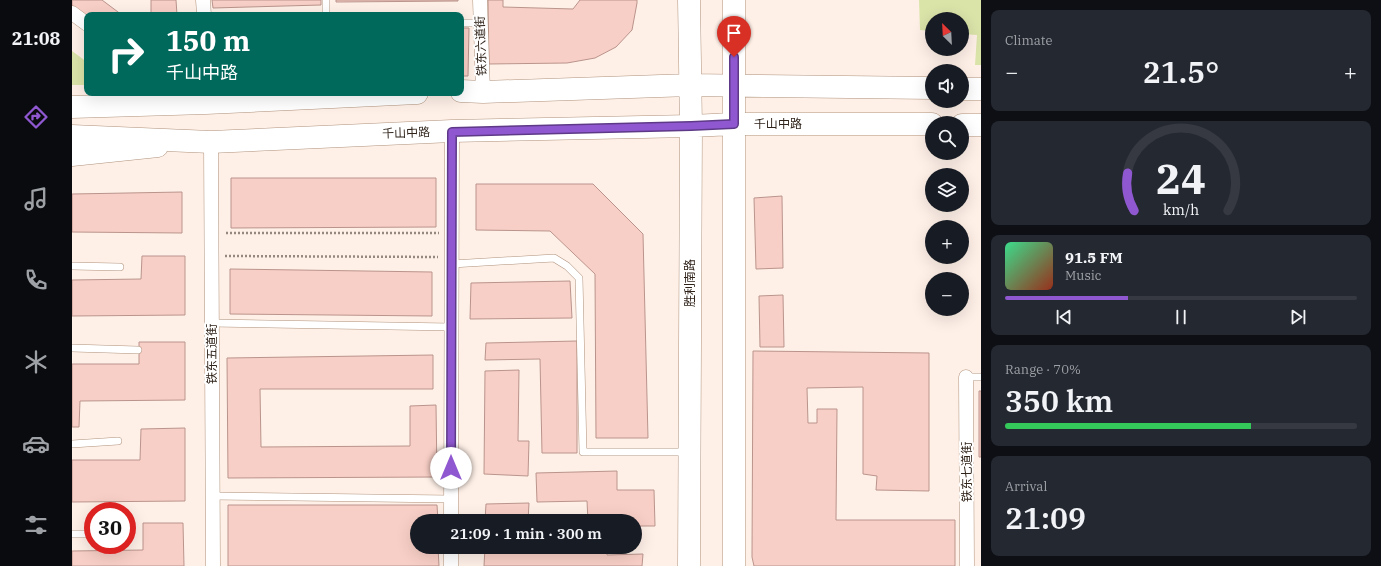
<!DOCTYPE html>
<html lang="en">
<head>
<meta charset="utf-8">
<style>
	:root { --surface:#171b24; --page:#242831; --text:#f1f3f6; --muted:#9ea1a6; --line:#363941; --accent:#8f58d0 }
	body { margin:0; font-family:"IBM Plex Serif","Noto Sans SC",serif; background:var(--page); color:var(--text); height:100vh; display:flex; flex-direction:column; font-size:15px; white-space:nowrap }
	* { box-sizing:border-box; margin:0 }
	p { font-size:13px; color:var(--muted) }
	.icon { flex:none; width:22px; height:22px; fill:none; stroke:currentColor; stroke-width:2; stroke-linecap:round; stroke-linejoin:round }
	.map { position:relative; flex:1; overflow:hidden }
	.panel { display:flex; flex-direction:column; gap:10px; padding:10px; background:#0d0f14; width:400px }
	.panel>* { flex:none }
	.hud { position:absolute; left:12px; top:12px; width:380px; height:84px; border-radius:8px; box-shadow:0 4px 16px #0002; background:#00695c; color:#fff; overflow:hidden }
	.needle { width:26px; rotate:336deg }
	.controls { position:absolute; left:853px; top:12px; display:grid; gap:8px }
	.controls a { display:grid; place-items:center; width:44px; height:44px; border-radius:50%; background:var(--surface); box-shadow:0 4px 16px #0002; font-size:20px }
	.speed { position:absolute; left:12px; top:502px; display:flex; gap:8px; font-size:20px; font-weight:700; text-align:center }
	.speed>* { display:grid; place-content:center; width:52px; height:52px; border-radius:50%; background:var(--surface); box-shadow:0 4px 16px #0002; line-height:1 }
	.speed .limit { border:6px solid #d22; background:#fff; color:#111 }
	.pin { position:absolute; display:grid; place-items:center; width:34px; height:34px; color:#fff; margin:-41px -17px; border-radius:50% 50% 50% 0; rotate:-45deg; box-shadow:0 0 4px #0007 }
	.pin .icon { rotate:45deg }
	.me { position:absolute; width:44px; margin:-22px; rotate:0deg; stroke-linejoin:round; filter:drop-shadow(0 0 3px #0008) }
	.turn { display:flex; align-items:center; gap:14px; height:84px; padding:0 16px; font-size:18px }
	.turn .icon { width:52px; height:52px; stroke-width:2.5 }
	.turn b { display:block; font-size:28px; line-height:34px }
	.big { font-size:30px; font-weight:600; line-height:1.1 }
	.panel .widget { flex:1; display:flex; flex-direction:column; justify-content:center; gap:6px; min-width:0; padding:0 14px; border-radius:8px; background:var(--page) }
	.panel .dial { align-items:center; gap:0 }
	.dial svg { height:104px; overflow:visible; fill:none; stroke:var(--line); stroke-width:7; stroke-linecap:round; text-anchor:middle }
	.dial text { fill:var(--text); stroke:none }
	.song { display:flex; align-items:center; gap:12px }
	.cover { width:48px; height:48px; border-radius:6px; background:linear-gradient(135deg,hsl(150 70% 55%),hsl(10 70% 35%)) }
	.played { height:4px; border-radius:2px; background:linear-gradient(90deg,var(--accent) 35%,var(--line) 35%) }
	.keys { display:flex; justify-content:space-around; direction:ltr }
	.heat { display:flex; justify-content:space-between; align-items:center; font-size:22px; direction:ltr }
	.charge { height:6px; border-radius:3px; background:linear-gradient(90deg,#34c759 70%,var(--line) 0) }
	.trip { position:absolute; left:338px; top:514px; width:232px; height:40px; border-radius:20px; background:var(--surface); box-shadow:0 4px 16px #0002; font-weight:600; line-height:40px; text-align:center }
	main { display:flex; flex:1; min-height:0 }
	.dock { display:flex; flex-direction:column; width:72px; justify-content:space-around; align-items:center; background:#090b0e; color:var(--muted) }
	.dock .icon { width:28px; height:28px }
	.dock .active { color:var(--accent) }
	.dock b { font-size:18px; color:var(--text) }
	.map>svg:first-child { display:block }
	.green { fill:#dae3a8 }
	.building { fill:#f8cfc6; stroke:#ba948c }
	.lines { fill:none; stroke-linecap:round; stroke-linejoin:round }
	.service-casing { stroke:#b0927c; stroke-width:8 }
	.minor-casing { stroke:#b0927c; stroke-width:15 }
	.secondary-casing { stroke:#b0927c; stroke-width:21 }
	.primary-casing { stroke:#b0927c; stroke-width:23 }
	.path { stroke:#95887f; stroke-width:2.5; stroke-dasharray:2 2; stroke-linecap:butt }
	.service { stroke:#fff; stroke-width:7 }
	.minor { stroke:#fff; stroke-width:14 }
	.secondary { stroke:#fff; stroke-width:20 }
	.primary { stroke:#fff; stroke-width:22 }
	.route-casing { stroke:#5d3987; stroke-width:10 }
	.route { stroke:#8f58d0; stroke-width:7 }
	.labels { text-anchor:middle; stroke-width:4; stroke-linejoin:round; paint-order:stroke }
	.street-label { font-size:12px; fill:#2f231a; stroke:#fff }
</style>
</head>
<body>
<main>
<nav class="dock">
<b>21:08</b>
<svg class="icon active" aria-label="directions" viewBox="0 0 24 24"><path d="M12 3l9 9-9 9-9-9zM9 14v-3h6M13 9l2 2-2 2"/></svg>
<svg class="icon" aria-label="music" viewBox="0 0 24 24"><path d="M9 18V5l10-2v13"/><circle cx="6" cy="18" r="3"/><circle cx="16" cy="16" r="3"/></svg>
<svg class="icon" aria-label="phone" viewBox="0 0 24 24"><path d="M5 4h4l2 5-3 2q2 4 5 5l2-3 5 2v4C11 20 4 13 5 4z"/></svg>
<svg class="icon" aria-label="climate" viewBox="0 0 24 24"><path d="M12 3v18M4 7l16 10M4 17L20 7"/></svg>
<svg class="icon" aria-label="car" viewBox="0 0 24 24"><path d="M5 17H2v-5l4-1 3-4h7l3 4 3 1v5h-3M9 17h6M6 11h13"/><circle cx="7" cy="17" r="2"/><circle cx="17" cy="17" r="2"/></svg>
<svg class="icon" aria-label="filters" viewBox="0 0 24 24"><path d="M4 7h16M4 17h16"/><circle cx="9" cy="7" r="2"/><circle cx="15" cy="17" r="2"/></svg>
</nav>
<div class="map">
<svg width="909" height="566" viewBox="0 0 909 566">
	<rect width="100%" height="100%" fill="#fef0e7"/>
	<path class="green" d="M847,0H909V65H903L905,35L890,34V19H860V31L848,30Z
		M0,51L15,62V85H0Z"/>
	<path class="building" d="M0,0H30L50,15H15V17L0,6Z
		M79,0H104L105,15H79Z
		M140,0H249V5L141,8Z
		M264,0H386V1L264,2Z
		M416,0H431V7L501,9L508,0H565V3L560,30L544,47L523,58L495,63L417,64Z
		M389,28H397L396,76H389Z
		M159,178H364V227L159,228Z
		M404,184H521L571,234L576,438H524L523,274L478,231L404,230Z
		M110,192V233L0,232V194Z
		M710,196L711,268L684,269L682,198Z
		M70,256H113V315L0,316V280L69,279Z
		M158,269L360,272V316L158,314Z
		M498,281L500,318L398,319L399,283Z
		M711,295L712,347H688L687,296Z
		M505,341V453H470L468,359L413,360L414,343Z
		M67,342H113V400L8,401L7,427H0V364H67Z
		M681,351L857,353V491L804,490L805,476L791,474V387L735,388L736,423H745V409H765L764,520H883V566H682L680,557Z
		M361,355V389H188L189,447L338,446V406L364,405L365,477L156,478L155,358Z
		M447,370L446,441H457L456,476L412,474L413,371Z
		M907,391H909V457H907Z
		M113,428V501L0,502V460H68L69,429Z
		M545,471V490H582L583,526H563V521H516L515,501L465,502L464,473Z
		M457,503L456,521H413L414,504Z
		M156,505H365L366,521H345V547H366L367,566H156Z
		M71,523H111L112,566H0V551L71,550Z
		M413,547H535V555L571,554L570,566H412Z"/>
	<g class="lines">
		<g class="service-casing">
			<path id="service" d="M254,0V15
				M389,23H408
				M380,264L482,258L495,266L507,278L511,452H615
				M0,266L48,267
				M140,323L379,327
				M0,348L66,350
				M894,377H909
				M0,444L46,441
				M141,496L379,499
				M0,534H21"/>
		</g>
		<g class="minor-casing">
			<path id="minor" d="M131,0L132,15
				M408,0L411,92
				M0,13L15,24
				M139,142L141,566
				M894,377L895,566
				M379,521L380,131
				M379,566V547"/>
		</g>
		<g class="secondary-casing">
			<path id="secondary" d="M0,156L86,147"/>
		</g>
		<g class="primary-casing">
			<path id="primary" d="M617,0L619,126L617,566
				M662,0V566
				M890,89H909
				M389,91L411,92L618,85L860,88
				M0,107L134,103L345,93
				M890,125H909
				M0,136L139,142L380,131L619,126L662,124H860"/>
		</g>
		<path class="path" d="M154,233H367
			M153,256L366,257"/>
		<use href="#service" class="service"/>
		<use href="#minor" class="minor"/>
		<use href="#secondary" class="secondary"/>
		<use href="#primary" class="primary"/>
	</g>
	<g class="lines">
		<g class="route-casing">
			<path id="route" d="M379,468L380,132L619,126L662,124V57"/>
		</g>
		<use href="#route" class="route"/>
	</g>
	<g class="labels">
		<g class="street-label">
			<text transform="translate(409 46) rotate(-92)" y="4">铁东六道街</text>
			<text x="706" y="128">千山中路</text>
			<text transform="translate(334 133) rotate(-2)" y="4">千山中路</text>
			<text transform="translate(618 283) rotate(-90)" y="4">胜利南路</text>
			<text transform="translate(140 354) rotate(-90)" y="4">铁东五道街</text>
			<text transform="translate(895 472) rotate(-90)" y="4">铁东七道街</text>
		</g>
	</g>
</svg>
<div class="controls">
<a><svg class="needle" viewBox="-14 -14 28 28"><path d="M0-13l5 13h-10z" fill="#e53935"/><path d="M0 13l5-13h-10z" fill="#9ea1a6"/></svg></a>
<a><svg class="icon" aria-label="sound" viewBox="0 0 24 24"><path d="M4 9h4l5-4v14l-5-4H4zM17 9q2 3 0 6"/></svg></a>
<a><svg class="icon" aria-label="search" viewBox="0 0 24 24"><circle cx="10" cy="10" r="6"/><path d="M15 15l6 6"/></svg></a>
<a><svg class="icon" aria-label="layers" viewBox="0 0 24 24"><path d="M12 4l9 5-9 5-9-5zM3 14l9 5 9-5"/></svg></a>
<a>+</a>
<a>−</a>
</div>
<div class="speed"><div class="limit">30</div></div>
<div class="pin" style="left:662px;top:57px;background:#d93025"><svg class="icon" aria-label="arrive" viewBox="0 0 24 24"><path d="M6 21V4h12l-3 4 3 4H6"/></svg></div>
<svg class="me" style="left:379px;top:468px" viewBox="-20 -20 40 40"><circle r="19" fill="#fff"/><path d="M0-13L10 11 0 6-10 11z" fill="#8f58d0"/></svg>
<div class="trip">21:09 · 1 min · 300 m</div>
<div class="hud">
<div class="turn"><svg class="icon" aria-label="right" viewBox="0 0 24 24"><path d="M7 20v-9h11M14 6l5 5-5 5"/></svg><div><b>150 m</b>千山中路</div></div>
</div>
</div>
<section class="panel">
<div class="widget"><p>Climate</p>
<div class="heat"><a>−</a><b class="big">21.5°</b><a>+</a></div>
</div>
<div class="widget dial"><svg viewBox="0 0 100 80">
<path d="M14 69A42 42 0 1 1 86 69"/>
<path d="M14 69A42 42 0 0 1 9 40" stroke="#8f58d0"/>
<text x="50" y="56" font-size="32" font-weight="700">24</text>
<text x="50" y="72" font-size="11">km/h</text>
</svg></div>
<div class="widget">
<div class="song"><i class="cover"></i><div><b>91.5 FM</b><p>Music</p></div></div>
<div class="played"></div>
<div class="keys"><svg class="icon" aria-label="previous" viewBox="0 0 24 24"><path d="M18 5L8 12l10 7zM5 5v14"/></svg><svg class="icon" aria-label="pause" viewBox="0 0 24 24"><path d="M8 5v14M16 5v14"/></svg><svg class="icon" aria-label="next" viewBox="0 0 24 24"><path d="M6 5l10 7-10 7zM19 5v14"/></svg></div>
</div>
<div class="widget"><p>Range · 70%</p><b class="big">350 km</b><div class="charge"></div></div>
<div class="widget"><p>Arrival</p><b class="big">21:09</b></div>
</section>
</main>
</body>
</html>
